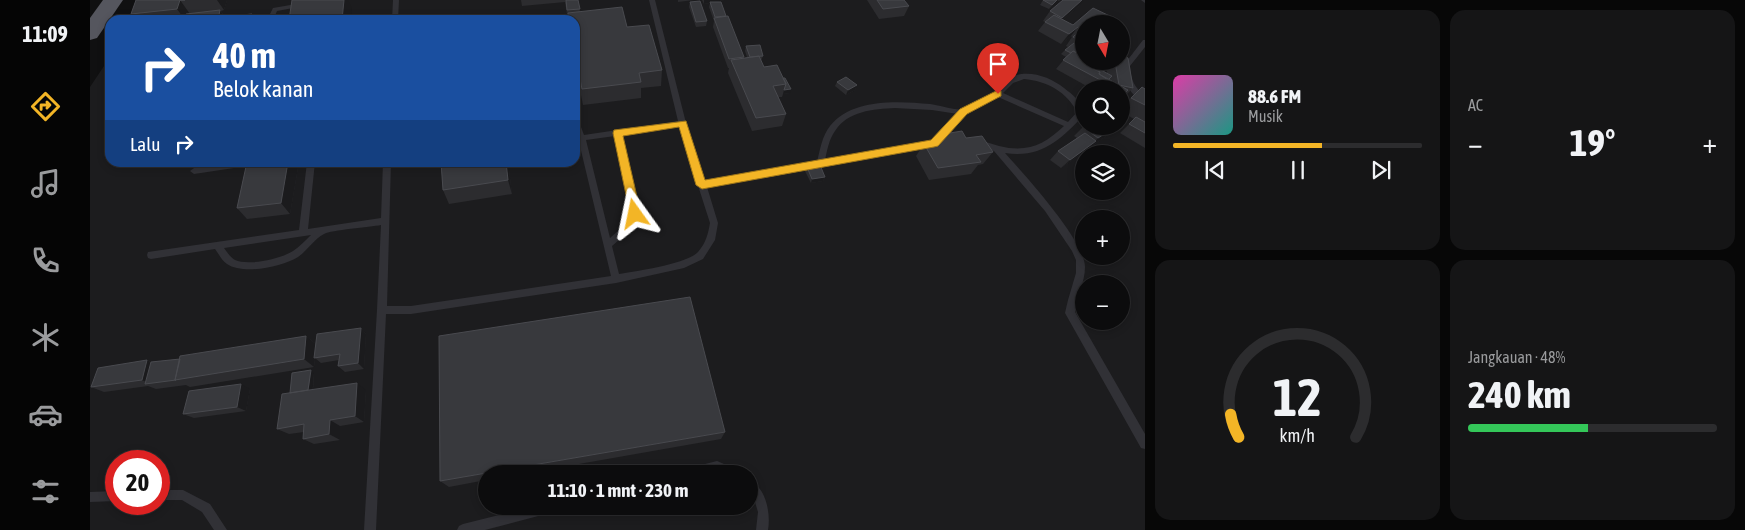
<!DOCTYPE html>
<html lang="id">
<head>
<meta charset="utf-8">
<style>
	:root { --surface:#0c0c0d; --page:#151516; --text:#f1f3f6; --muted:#9a9b9d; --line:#2c2c2e; --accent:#f3b526 }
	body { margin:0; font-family:"Asap Condensed",sans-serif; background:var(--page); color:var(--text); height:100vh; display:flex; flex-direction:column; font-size:19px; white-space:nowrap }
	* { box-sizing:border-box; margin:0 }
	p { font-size:16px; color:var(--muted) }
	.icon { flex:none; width:28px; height:28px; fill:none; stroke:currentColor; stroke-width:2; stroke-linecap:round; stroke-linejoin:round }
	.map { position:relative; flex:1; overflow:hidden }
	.sheet { display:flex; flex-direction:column; gap:10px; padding:10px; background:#070707; width:600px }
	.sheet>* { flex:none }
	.hud { position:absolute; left:15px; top:15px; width:475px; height:152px; border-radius:15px; box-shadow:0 2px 8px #0003,0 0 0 1px var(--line); background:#1a4fa0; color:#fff; overflow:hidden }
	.needle { width:32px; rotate:170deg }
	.controls { position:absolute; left:985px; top:15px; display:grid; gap:10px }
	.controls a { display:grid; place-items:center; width:55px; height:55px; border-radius:50%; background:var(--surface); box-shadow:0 2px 8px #0003,0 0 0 1px var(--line); font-size:25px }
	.speed { position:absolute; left:15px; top:450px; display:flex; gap:10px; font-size:25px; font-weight:700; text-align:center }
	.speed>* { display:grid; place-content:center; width:65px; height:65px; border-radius:50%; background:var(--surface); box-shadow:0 2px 8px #0003,0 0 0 1px var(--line); line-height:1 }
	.speed .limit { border:8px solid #d22; background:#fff; color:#111 }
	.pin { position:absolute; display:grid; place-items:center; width:42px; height:42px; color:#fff; margin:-51px -21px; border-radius:50% 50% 50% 0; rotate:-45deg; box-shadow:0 0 5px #0007 }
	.pin .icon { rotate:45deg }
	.me { position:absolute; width:55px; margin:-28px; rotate:348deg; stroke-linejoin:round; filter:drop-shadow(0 0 4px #0008) }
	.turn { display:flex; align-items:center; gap:18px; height:105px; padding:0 25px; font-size:22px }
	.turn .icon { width:65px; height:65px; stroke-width:2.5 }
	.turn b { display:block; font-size:35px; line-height:42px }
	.then { display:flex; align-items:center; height:48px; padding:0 25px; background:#0003; gap:10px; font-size:19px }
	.big { font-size:38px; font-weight:700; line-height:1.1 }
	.sheet .tile { flex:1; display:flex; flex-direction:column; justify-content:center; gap:8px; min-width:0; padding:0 18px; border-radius:15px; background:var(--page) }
	.sheet .dial { align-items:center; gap:0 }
	.dial svg { height:130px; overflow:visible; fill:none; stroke:var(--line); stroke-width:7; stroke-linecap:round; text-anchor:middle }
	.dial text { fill:var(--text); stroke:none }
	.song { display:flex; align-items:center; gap:15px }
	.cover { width:60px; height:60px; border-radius:8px; background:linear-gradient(135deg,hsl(320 70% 55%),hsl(170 70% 35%)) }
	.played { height:5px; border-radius:2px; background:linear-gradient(90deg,var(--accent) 60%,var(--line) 60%) }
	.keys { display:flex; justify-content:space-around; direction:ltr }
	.heat { display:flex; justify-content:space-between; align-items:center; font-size:28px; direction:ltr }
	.charge { height:8px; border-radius:4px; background:linear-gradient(90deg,#34c759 48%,var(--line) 0) }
	.sheet .tiles { flex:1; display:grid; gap:10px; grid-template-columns:repeat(2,1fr) }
	.trip { position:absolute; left:388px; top:465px; width:280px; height:50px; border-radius:25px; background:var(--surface); box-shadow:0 2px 8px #0003,0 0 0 1px var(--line); font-weight:700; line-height:50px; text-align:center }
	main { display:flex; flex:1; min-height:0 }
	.dock { display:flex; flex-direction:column; width:90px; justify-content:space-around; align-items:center; background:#050505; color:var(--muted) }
	.dock .icon { width:35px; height:35px }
	.dock .active { color:var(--accent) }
	.dock b { font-size:22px; color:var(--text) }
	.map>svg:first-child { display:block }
	.built { fill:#1c1c1e; fill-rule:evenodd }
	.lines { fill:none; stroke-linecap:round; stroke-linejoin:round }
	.service { fill:#313136; fill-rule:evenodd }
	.trunk { fill:#55565e; fill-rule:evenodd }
	.wall { fill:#2c2c2f; fill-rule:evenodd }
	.shaded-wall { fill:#1b1b1d }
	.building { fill:#38393d; stroke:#494a4f }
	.route { fill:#f3b526; stroke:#9e7619 }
</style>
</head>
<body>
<main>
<nav class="dock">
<b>11:09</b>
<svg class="icon active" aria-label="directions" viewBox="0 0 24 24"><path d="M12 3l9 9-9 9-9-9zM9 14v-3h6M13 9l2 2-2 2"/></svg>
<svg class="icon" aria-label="music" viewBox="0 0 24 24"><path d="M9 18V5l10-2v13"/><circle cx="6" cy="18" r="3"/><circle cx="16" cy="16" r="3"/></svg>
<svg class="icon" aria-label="phone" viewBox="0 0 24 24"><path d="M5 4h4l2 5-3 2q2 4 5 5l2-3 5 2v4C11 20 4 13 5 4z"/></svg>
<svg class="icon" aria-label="climate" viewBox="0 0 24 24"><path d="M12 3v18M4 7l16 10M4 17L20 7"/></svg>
<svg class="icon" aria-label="car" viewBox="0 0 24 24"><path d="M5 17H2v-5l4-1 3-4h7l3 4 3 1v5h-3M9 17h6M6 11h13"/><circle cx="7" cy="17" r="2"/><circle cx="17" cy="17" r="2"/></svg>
<svg class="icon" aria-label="filters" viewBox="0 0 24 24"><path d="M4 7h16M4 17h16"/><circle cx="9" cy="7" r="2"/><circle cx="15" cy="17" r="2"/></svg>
</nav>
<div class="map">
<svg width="1055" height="530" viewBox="0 0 1055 530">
	<rect width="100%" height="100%" fill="#101011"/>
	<path class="built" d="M58,0H1055V530H0V87L20,57V162H485V20H44ZM994,24H1031V61H994ZM994,89H1031V126H994ZM994,154H1031V191H994ZM994,219H1031V256H994ZM994,284H1031V321H994ZM26,461H69V504H26ZM396,474H659V506H396Z"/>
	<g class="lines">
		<path class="service" d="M303,0H309L308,20H302Z
			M559,0H565L596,123L615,181L727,162C730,150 732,136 740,126C762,98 808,101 840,104C848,105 867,111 874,109C879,107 903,94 907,90C911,87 914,82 918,79C935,68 959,76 974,88C983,95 993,102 994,115C971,139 951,159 915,153C934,174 995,241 995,267C995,283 986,297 985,312L1055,434V449L1051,448L975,313L978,300L986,273V260L982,251L955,211L904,151L883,144L882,142L886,139C894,141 901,144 909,146C937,153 954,145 974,126L908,97L877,114L849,144L844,147L617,187L628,223L625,240L613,259L594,268L526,283L321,314H296L286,530H274L287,310L291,225C280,227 241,230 234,234C224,239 217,251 208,257C192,267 153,275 137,264C132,261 129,254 125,249L61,259L58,258L57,255L58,252L209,230L217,162H225L218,229L291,218L293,162H301L297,306H321L521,276L488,138L485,130V118L488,119L494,135L588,121ZM934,79C957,81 977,92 987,112L978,122L913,93L923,83ZM805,108L842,110L868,114L843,141L735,160C737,151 739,139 745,131C758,111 783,109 805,108ZM589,126L620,223C618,234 616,243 608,252C597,264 547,271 529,274L522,246L545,226L549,214L532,135ZM525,136L541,214L538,222L520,238L496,140ZM221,235C215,241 209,247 203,251C191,259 158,266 145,260C140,257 137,252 134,248Z
			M1051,0H1055V3Z
			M212,3L214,4V6L187,11L183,20H177L183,8Z
			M1053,40H1055V47L1040,66C1041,80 1044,87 1055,96V103C1040,96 1034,82 1033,66Z
			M140,162H168L164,165L104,174L100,171L104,168Z
			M627,461L648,470L649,474H632L627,471L617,474H590L591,470Z
			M659,480C676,487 681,514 678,530H666L668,512L665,502L659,493Z
			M69,490H93L120,504L137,530H124L112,512L92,500H69Z
			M26,491V501L0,502V492Z
			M445,506H472L471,510L467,511L395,530H367L369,526L373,524Z"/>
		<path class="trunk" d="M13,0H33L7,38L0,40V18Z"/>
	</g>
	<path class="wall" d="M46,0H137L134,10L131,11L137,20H46L41,14Z
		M431,0H488L490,12L537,27L572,70L571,86L551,88V98L493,105L488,80H485V20H478L475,2L432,6Z
		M588,0H604L588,2Z
		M612,0H635L624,2L636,16L654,58L657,57L655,51L656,46L673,56L671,61L674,67L687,65L700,93L693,94L692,97H688L696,114L692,126L662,131L638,73L639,68H638L623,27L624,21L619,7L620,3L614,4Z
		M777,0H814L819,6L814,16L789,19Z
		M953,0H970L969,1L967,0L959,9L950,5Z
		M600,2L617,21L616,26L606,27L599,7Z
		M990,5L973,20L983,25L1026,19L1023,24H994V61H1031L1043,88L1034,97H1031V89H1002L966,69L976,57L971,54L978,47L976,46L982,37L981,36L971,44L948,31L955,22L953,21L960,11ZM1002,62L1017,71V74L998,66Z
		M747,82L767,85L765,90L756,95L745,86Z
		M1052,87L1055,89V148L1030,133L1044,119L1034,113L1031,124V107Z
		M993,127L1025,130L1002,146L997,150L971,168L960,160L968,151L987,138L984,136Z
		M848,135L876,138L903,152L893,164L888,165L881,174L839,180L826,156L834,144L842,143Z
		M157,162H209L200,214L157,219L147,208Z
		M351,162H418L422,194L359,204L353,190Z
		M717,167L735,177L733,181L721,183L715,171Z
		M271,328L276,334L274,369L255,372L248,366L249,360L231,363L225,358L224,367L100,387L96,385L66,389L58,386L14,392L1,387L57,360L61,362L90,359L216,336L226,344Z
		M224,373L223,390H276L274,422L250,426V440L224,444L213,439L214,432L199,434L187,429L200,393Z
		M160,389L156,411L104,418L93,414Z
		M635,432L631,439L432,474H396V480L359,487L350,481Z"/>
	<path class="shaded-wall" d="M90,0L100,14L95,20L87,9Z
		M127,0H137L134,10Z
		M254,0H258L262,8L261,20H252Z
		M614,0H635L614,4Z
		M992,0H993L990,5L965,27L972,18Z
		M130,10L137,20H128Z
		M162,14L165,19L164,20H160Z
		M988,27L981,36L971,44L979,34Z
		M767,85L765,90L756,95L758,90Z
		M701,89L700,93L693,94L694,90Z
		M1027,126H1029L1025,130L1002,146L997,150L971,168L980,160L1004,143L1008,138Z
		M198,162H209L200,214L191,203Z
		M416,162H418L422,194L418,180Z
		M735,177L733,181L721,183L722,179Z
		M271,328L276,334L274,369L268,363Z
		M216,336L227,345L224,358H225L224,367L214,359Z
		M57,360L68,366L60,384L52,380Z
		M221,370L224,373L222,398L218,396Z
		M267,383L276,390L274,422L265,416Z
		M151,384L160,389L156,411L147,407Z
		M240,420L250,426V440L239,434Z"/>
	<path class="building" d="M46,0H95H90L87,9L41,14Z
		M202,0H254L252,20H199Z
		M476,0H488L490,9L477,10Z
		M787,0H814L819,6L793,9Z
		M953,0H967L962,5Z
		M973,0H992L972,18L960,11Z
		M610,1L617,21L606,22L600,2Z
		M620,2H631L636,16L625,17Z
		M532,7L537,27L559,25L572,70L549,73L551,82L492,89L487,64H485V20H479L478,13Z
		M1003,8L1026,19L1021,24H994V30L988,27L979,34L955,22L964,15L983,25Z
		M130,10L128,20H94L96,14Z
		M162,14L160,20H141L142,16Z
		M638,16L654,57L639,59L624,18Z
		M987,33L994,36V43L983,37Z
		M984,43L994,49V56L983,51L981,53L975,50Z
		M670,45L673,56L660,57L656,46Z
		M983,51L994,56V61H1002L997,65L1010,72L1009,74L1038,90L1035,93L1031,91V89H1027L973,60Z
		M1031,55L1038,58L1043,88L1029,85L1025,62L1024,61H1031Z
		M669,56L674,67L687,65L696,84L683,86L696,114L666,118L641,60Z
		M1002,65L1022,76L1018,80L1009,74L1010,72L1000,67Z
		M756,77L767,85L758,90L747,82Z
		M693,78H695L701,89L694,90L696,84Z
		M1052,87L1055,89V105L1041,98Z
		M1031,109L1034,110L1033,120L1031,119Z
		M1046,117L1055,122V133L1039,124Z
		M995,126H1027L1008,138L993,127Z
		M872,131L876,138L892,136L903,152L886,155L891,162L848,168L834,144L852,141L848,135Z
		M995,133L1006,141L980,160L968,151Z
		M157,162H198L191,203L147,208Z
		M351,162H416L418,180L353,190Z
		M730,165L735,177L722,179L717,167Z
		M600,297L635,432L350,481L349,336Z
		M271,328L268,363L248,366L250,354L224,358L227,334Z
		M216,336L214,359L85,380L90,356Z
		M90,359L85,380H86L55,384L61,362Z
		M57,360L52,380L1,387L8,368Z
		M221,370L218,390L200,393L202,373Z
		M267,383L265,416L240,420L239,434L213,439L214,424L187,429L192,394Z
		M151,384L147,407L93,414L99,391Z"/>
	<path class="route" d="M908,90L911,91V96L877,114L848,146L844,147L612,189L606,185L589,127L533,136L551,214L545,218L540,214L523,133L524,130L596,121L615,180L841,140L870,109Z"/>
</svg>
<div class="controls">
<a><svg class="needle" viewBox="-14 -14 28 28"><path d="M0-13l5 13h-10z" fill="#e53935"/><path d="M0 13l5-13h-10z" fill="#9a9b9d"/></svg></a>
<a><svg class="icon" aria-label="search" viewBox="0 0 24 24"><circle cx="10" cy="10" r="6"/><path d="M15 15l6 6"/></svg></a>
<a><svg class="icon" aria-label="layers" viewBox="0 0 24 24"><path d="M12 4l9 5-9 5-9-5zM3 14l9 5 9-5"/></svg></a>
<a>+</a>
<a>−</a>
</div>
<div class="speed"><div class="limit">20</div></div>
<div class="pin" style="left:908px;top:94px;background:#d93025"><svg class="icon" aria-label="arrive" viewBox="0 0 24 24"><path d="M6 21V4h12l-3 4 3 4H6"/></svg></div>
<svg class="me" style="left:545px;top:214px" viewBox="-20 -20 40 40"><path d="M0-17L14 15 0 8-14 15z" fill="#f3b526" stroke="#fff" stroke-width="4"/></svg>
<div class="trip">11:10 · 1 mnt · 230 m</div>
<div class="hud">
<div class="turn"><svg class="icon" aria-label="right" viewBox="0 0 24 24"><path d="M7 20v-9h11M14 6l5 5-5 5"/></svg><div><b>40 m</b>Belok kanan</div></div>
<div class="then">Lalu<svg class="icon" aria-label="right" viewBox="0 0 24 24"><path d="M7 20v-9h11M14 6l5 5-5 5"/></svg></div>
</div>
</div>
<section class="sheet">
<div class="tiles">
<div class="tile">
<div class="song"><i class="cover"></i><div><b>88.6 FM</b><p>Musik</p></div></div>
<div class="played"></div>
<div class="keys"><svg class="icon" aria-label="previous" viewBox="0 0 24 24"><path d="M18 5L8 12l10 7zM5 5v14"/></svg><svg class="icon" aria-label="pause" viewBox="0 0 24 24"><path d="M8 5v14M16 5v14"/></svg><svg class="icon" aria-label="next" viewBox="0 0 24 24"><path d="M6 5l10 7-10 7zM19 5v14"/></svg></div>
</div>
<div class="tile"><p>AC</p>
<div class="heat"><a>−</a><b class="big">19°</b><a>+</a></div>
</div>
<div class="tile dial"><svg viewBox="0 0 100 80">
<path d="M14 69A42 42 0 1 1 86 69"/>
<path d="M14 69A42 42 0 0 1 9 55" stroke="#f3b526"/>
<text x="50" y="56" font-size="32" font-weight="700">12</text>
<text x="50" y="72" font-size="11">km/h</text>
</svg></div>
<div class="tile"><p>Jangkauan · 48%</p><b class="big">240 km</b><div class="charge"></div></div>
</div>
</section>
</main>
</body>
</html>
